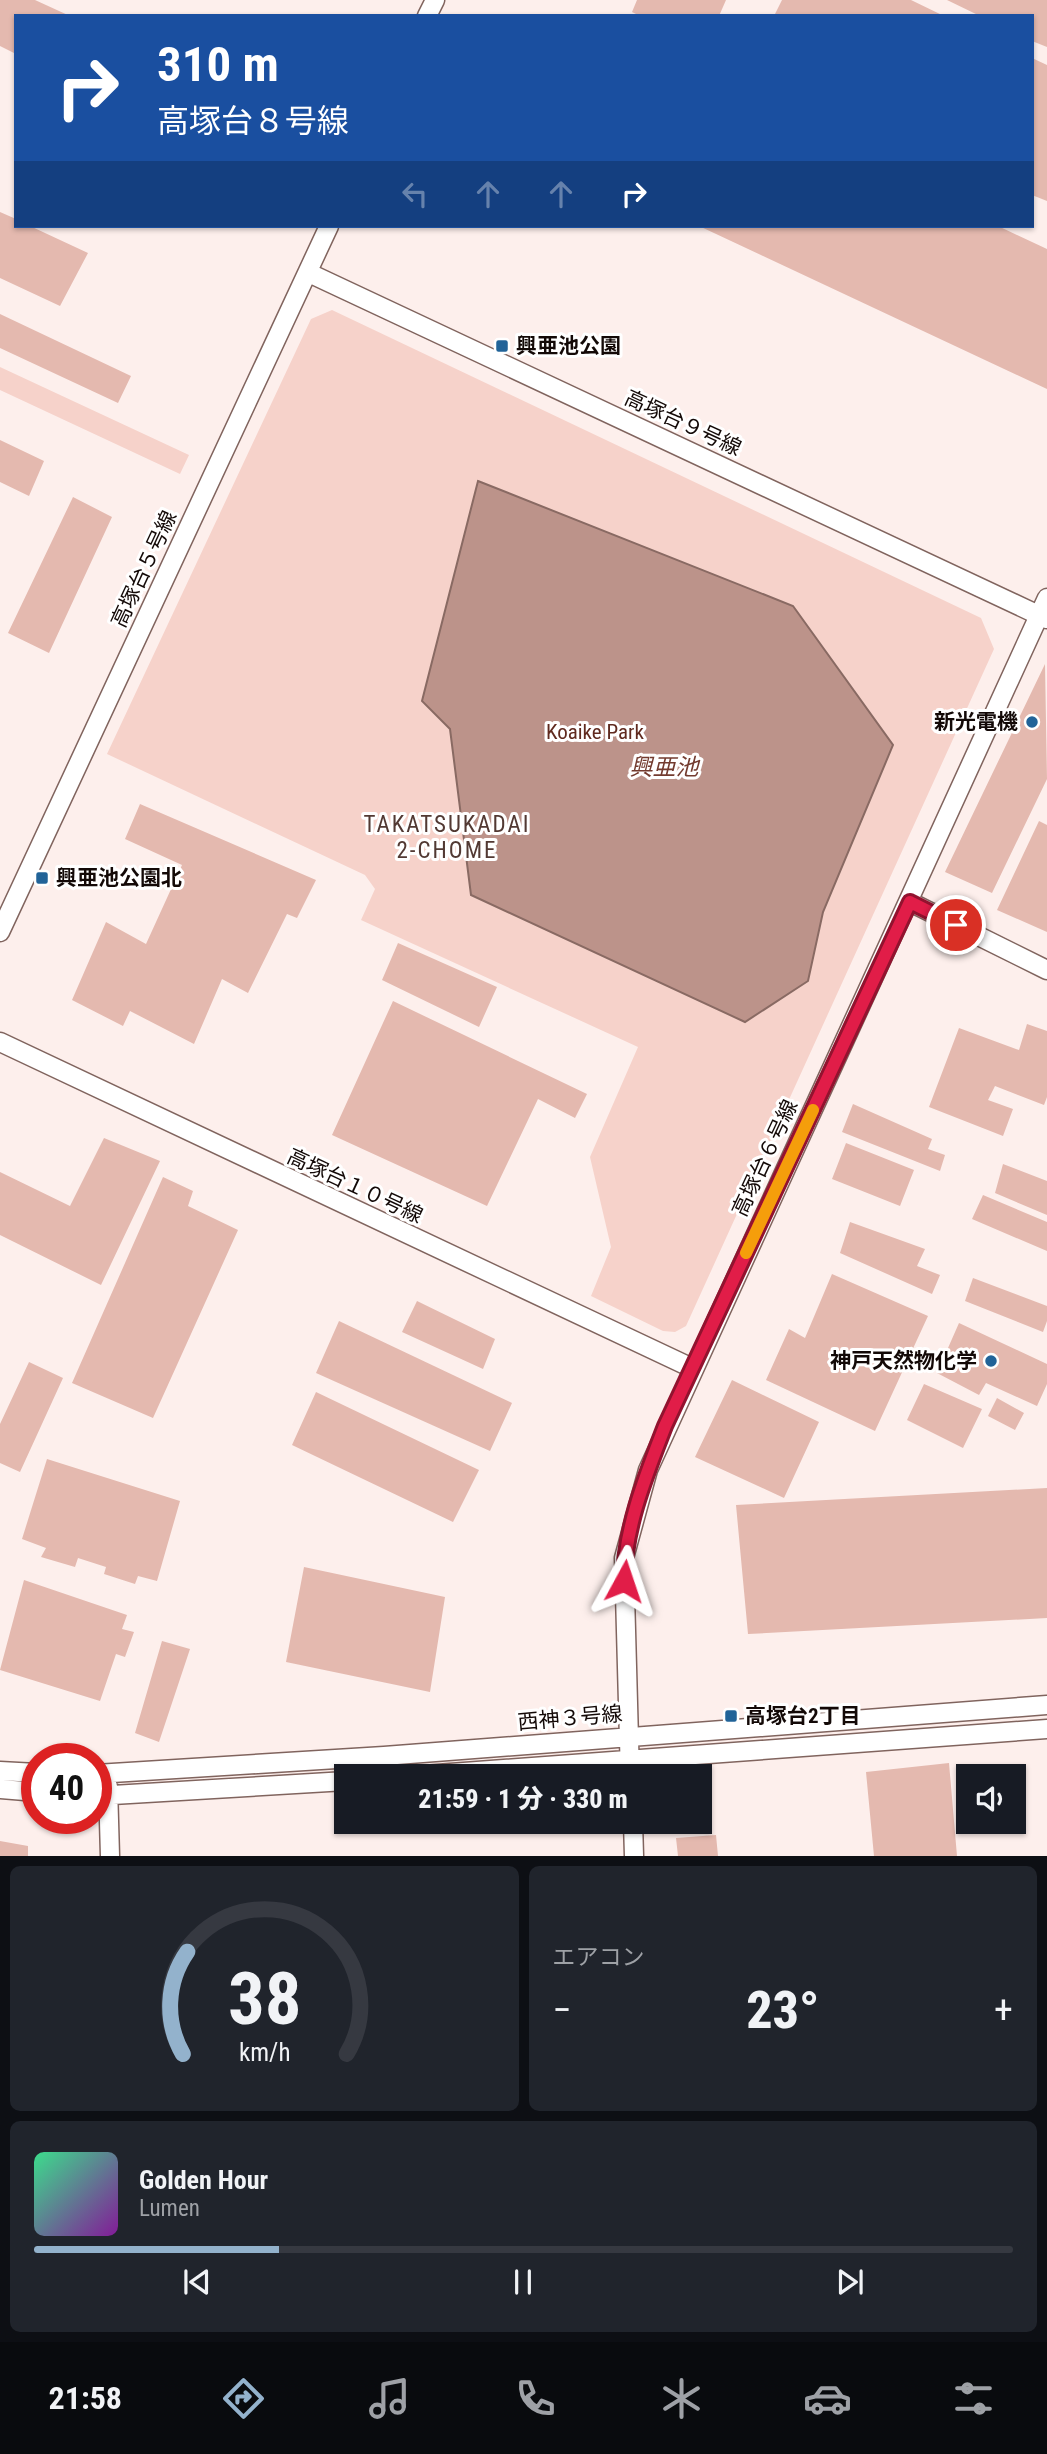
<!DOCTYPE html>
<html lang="ja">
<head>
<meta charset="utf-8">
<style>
	:root { --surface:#171b24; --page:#20242c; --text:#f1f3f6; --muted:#9ea1a6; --line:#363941; --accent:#93b2cc }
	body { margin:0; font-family:"Roboto Condensed","Noto Sans JP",sans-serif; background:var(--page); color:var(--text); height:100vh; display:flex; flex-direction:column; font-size:26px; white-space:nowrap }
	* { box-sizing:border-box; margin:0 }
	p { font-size:23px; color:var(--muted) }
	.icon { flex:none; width:38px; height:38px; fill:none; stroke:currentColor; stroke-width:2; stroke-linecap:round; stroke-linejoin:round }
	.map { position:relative; height:1856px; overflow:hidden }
	.side { display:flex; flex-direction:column; gap:10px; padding:10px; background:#0d0f14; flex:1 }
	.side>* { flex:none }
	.hud { position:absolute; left:14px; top:14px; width:1020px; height:214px; border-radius:0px; box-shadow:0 2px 5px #0004; background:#1a4fa0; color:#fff; overflow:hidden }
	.buttons { position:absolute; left:956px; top:1764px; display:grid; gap:14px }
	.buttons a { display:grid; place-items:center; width:70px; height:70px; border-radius:0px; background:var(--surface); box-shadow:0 2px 5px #0004; font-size:35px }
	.speed { position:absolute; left:21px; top:1743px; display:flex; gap:14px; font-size:35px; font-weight:700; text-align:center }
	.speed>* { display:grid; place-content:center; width:91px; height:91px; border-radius:50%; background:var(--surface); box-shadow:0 2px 5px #0004; line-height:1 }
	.speed .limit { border:10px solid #d22; background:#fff; color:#111 }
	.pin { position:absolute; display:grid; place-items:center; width:60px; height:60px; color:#fff; margin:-30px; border:4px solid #fff; border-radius:50%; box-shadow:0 2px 7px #0007 }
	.me { position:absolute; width:77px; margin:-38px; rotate:5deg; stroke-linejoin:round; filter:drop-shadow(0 0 5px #0008) }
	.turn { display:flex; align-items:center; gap:24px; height:147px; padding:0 28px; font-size:32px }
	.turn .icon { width:91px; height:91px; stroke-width:2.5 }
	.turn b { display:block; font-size:49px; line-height:60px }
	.lanes { display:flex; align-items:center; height:66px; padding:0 28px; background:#0003; justify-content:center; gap:35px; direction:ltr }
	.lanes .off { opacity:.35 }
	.big { font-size:52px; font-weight:800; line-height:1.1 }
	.side .widget { flex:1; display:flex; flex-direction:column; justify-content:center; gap:10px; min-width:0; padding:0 24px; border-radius:10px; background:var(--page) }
	.side .dial { align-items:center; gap:0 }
	.dial svg { height:182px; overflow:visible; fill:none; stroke:var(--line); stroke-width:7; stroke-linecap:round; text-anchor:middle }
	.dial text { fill:var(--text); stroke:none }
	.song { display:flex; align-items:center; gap:21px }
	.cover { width:84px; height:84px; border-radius:10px; background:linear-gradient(135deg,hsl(150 70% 55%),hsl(290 70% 35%)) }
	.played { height:7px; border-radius:4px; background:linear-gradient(90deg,var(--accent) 25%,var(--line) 25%) }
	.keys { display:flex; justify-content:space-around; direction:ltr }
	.heat { display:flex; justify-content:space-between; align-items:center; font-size:38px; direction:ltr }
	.side .tiles { flex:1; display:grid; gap:10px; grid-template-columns:1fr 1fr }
	.widget:last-child { grid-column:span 2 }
	.trip { position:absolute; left:334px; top:1764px; width:378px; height:70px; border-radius:0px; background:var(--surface); box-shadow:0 2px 5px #0004; font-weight:800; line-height:70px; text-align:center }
	.menu { display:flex; height:112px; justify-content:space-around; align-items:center; background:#090b0e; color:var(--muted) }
	.menu .icon { width:49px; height:49px }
	.menu .selected { color:var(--accent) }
	.menu b { font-size:32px; color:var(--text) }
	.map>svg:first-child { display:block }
	.green { fill:#f6d2ca }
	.water { fill:#bc938a; stroke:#896a63; stroke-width:2 }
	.building { fill:#e4b9af }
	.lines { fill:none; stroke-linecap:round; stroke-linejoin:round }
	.minor-casing { stroke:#80645e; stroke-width:21 }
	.minor { stroke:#fff; stroke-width:18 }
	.route-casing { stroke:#92132f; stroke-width:18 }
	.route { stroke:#e11d48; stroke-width:12 }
	.slow { stroke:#f59e0b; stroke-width:12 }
	.poi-dot { fill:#216398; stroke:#fff; stroke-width:2.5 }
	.labels { text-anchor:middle; stroke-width:6; stroke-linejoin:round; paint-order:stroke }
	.poi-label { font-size:21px; font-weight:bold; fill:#130907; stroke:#fff; text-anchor:start }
	.street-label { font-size:21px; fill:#130907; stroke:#fff }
	.park-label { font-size:21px; fill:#602a1f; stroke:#fff }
	.water-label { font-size:23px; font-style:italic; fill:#733b2f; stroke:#fff }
	.neighbourhood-label { font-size:23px; letter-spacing:2px; fill:#523933; stroke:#fff }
</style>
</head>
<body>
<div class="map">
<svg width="1047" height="1856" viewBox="0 0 1047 1856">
	<rect width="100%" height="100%" fill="#fdefec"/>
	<path class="green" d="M332,310L981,618L994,649L686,1326L675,1332L663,1331L591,1296L611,1247L590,1157L638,1047L361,920L375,889L365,875L107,754L311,319Z
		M0,367L189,455L180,474L0,390Z"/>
	<path class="water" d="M478,481L793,606L893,745L823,912L808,981L745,1022L471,895L450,729L422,701Z"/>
	<path class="building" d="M0,0H35L70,16H16V54L0,46Z
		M637,0H726L719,16H640L632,12Z
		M782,0H911L944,16H774Z
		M947,0H1047V47L1032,41V16H980Z
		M1032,58L1047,65V201L1032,195Z
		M0,212L16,219V226H30L88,253L60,306L0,278Z
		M699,226H998L1047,249V389Z
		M0,314L131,376L118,403L0,348Z
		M0,440L44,461L29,496L0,482Z
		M73,497L112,517L49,653L8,633Z
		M1045,664L1047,779L992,893L945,872Z
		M140,804L316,880L297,918L287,914L248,993L222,979L194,1044L130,1011L123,1026L72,1000L106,922L146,944L182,865L125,839Z
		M1039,821L1047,825V932L997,910Z
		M398,943L497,987L479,1027L382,980Z
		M393,1001L587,1094L575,1118L538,1099L487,1206L332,1135Z
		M1027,1024L1047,1031V1097L1044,1105L995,1086L988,1100L1013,1109L1003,1136L929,1107L959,1028L1019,1050Z
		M853,1104L932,1139L928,1149L945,1155L940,1171L842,1132Z
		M104,1138L160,1161L101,1285L0,1235V1172L70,1206Z
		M846,1143L914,1170L900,1206L832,1179Z
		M1003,1164L1047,1181V1215L995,1193Z
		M163,1177L193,1191L188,1206L238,1230L153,1418L72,1383Z
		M983,1195L1047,1222V1251L972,1219Z
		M850,1222L925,1249L917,1266L940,1275L932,1294L840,1253Z
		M832,1274L928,1316L875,1431L766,1380L789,1329L805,1338Z
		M973,1278L1047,1306V1321L1043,1332L965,1301Z
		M417,1301L495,1339L483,1369L402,1332Z
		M339,1321L512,1403L490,1451L316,1373Z
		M959,1323L1047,1364V1384L1037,1406L986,1383L979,1395L937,1373Z
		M29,1362L63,1378L20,1472L0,1463V1424Z
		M732,1380L819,1422L784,1498L695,1457Z
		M924,1384L982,1409L963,1448L907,1420Z
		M316,1392L479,1470L453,1522L292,1445Z
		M997,1398L1024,1413L1015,1430L988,1416Z
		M47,1459L180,1501L157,1581L138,1576L135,1584L104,1574L106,1567L78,1558L75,1567L41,1557L46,1548L22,1539Z
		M1047,1488V1618L748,1634L736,1505Z
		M304,1567L445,1597L430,1692L286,1662Z
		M24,1580L127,1615L122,1629L134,1632L125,1657L116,1654L100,1701L0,1670Z
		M162,1641L190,1649L159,1742L135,1733Z
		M949,1763L957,1856H874L866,1772Z
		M716,1835L718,1856H678L676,1838Z
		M0,1841L28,1846V1856H0Z"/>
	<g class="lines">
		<g class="minor-casing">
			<path id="minor" d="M427,16L435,0
				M309,273L1047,619
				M910,902L1047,970
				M0,932L329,226
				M0,1042L692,1368
				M0,1771L37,1773
				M96,1774L384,1756L1047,1705
				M410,1776L1047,1729
				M630,1776L624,1558L648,1470L1047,598
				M108,1786L110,1856
				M0,1789L37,1792
				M96,1796L346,1781
				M633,1822L634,1856"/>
		</g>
		<use href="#minor" class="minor"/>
	</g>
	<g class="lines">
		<g class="route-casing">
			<path id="route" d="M624,1581C624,1529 646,1475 665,1426L910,902L956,925"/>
		</g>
		<use href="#route" class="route"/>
		<path class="slow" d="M746,1253L813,1110"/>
	</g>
	<g class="poi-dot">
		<rect x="495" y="339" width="14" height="14" rx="3.5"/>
		<circle cx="1032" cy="722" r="7"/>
		<rect x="35" y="871" width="14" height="14" rx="3.5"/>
		<circle cx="991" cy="1361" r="7"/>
		<rect x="724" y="1709" width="14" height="14" rx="3.5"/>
	</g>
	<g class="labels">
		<g class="poi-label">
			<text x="516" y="353">興亜池公園</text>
			<text x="1018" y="729" text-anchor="end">新光電機</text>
			<text x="56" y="885">興亜池公園北</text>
			<text x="977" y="1368" text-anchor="end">神戸天然物化学</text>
			<text x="745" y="1723">高塚台2丁目</text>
		</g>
		<g class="street-label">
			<text transform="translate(683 423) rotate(25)" y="7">高塚台９号線</text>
			<text transform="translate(144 569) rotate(-65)" y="7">高塚台５号線</text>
			<text transform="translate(765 1158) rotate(-65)" y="7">高塚台６号線</text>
			<text transform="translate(355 1186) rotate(25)" y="7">高塚台１０号線</text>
			<text transform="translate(570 1718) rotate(-5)" y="7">西神３号線</text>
		</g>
		<g class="park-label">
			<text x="595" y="739">Koaike Park</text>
		</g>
		<g class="water-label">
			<text x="664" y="775">興亜池</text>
		</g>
		<g class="neighbourhood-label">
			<text x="447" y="832">TAKATSUKADAI<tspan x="447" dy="26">2-CHOME</tspan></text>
		</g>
	</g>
</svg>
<div class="buttons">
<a><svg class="icon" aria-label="sound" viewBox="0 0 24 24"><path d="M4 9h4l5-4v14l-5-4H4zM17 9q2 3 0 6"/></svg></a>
</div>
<div class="speed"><div class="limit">40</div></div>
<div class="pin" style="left:956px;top:925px;background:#d93025"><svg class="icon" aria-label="arrive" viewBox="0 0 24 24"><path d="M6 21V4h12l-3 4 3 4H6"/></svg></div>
<svg class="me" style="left:624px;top:1581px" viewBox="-20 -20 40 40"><path d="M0-17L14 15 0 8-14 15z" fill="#e11d48" stroke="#fff" stroke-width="4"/></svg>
<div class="trip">21:59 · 1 分 · 330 m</div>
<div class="hud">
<div class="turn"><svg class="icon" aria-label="right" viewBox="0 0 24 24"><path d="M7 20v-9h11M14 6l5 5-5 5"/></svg><div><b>310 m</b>高塚台８号線</div></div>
<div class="lanes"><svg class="icon off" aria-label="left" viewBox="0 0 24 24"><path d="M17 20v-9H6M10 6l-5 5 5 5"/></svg><svg class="icon off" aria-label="ahead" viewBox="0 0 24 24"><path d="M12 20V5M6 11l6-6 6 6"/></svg><svg class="icon off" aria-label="ahead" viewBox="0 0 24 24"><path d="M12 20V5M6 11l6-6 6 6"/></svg><svg class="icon" aria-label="right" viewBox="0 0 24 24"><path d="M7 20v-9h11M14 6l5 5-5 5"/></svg></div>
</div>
</div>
<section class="side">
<div class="tiles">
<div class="widget dial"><svg viewBox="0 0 100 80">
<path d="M14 69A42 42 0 1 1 86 69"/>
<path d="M14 69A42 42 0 0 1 16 24" stroke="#93b2cc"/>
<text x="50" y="56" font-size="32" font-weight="700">38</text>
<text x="50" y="72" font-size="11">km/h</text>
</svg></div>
<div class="widget"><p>エアコン</p>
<div class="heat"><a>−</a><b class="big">23°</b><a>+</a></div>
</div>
<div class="widget">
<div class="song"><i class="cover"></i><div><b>Golden Hour</b><p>Lumen</p></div></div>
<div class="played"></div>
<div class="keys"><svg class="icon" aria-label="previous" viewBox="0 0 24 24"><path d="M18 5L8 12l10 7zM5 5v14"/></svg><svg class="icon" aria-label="pause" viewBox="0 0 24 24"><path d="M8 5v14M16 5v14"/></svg><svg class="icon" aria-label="next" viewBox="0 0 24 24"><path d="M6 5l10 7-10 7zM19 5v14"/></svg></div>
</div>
</div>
</section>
<nav class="menu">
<b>21:58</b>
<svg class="icon selected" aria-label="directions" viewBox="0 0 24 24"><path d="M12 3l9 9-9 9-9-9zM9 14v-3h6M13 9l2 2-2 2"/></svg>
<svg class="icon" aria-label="music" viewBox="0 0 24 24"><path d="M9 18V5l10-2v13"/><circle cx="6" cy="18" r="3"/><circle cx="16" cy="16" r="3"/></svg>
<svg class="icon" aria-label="phone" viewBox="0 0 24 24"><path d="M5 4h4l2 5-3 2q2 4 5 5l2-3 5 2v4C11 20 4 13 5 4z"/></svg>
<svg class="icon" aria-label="climate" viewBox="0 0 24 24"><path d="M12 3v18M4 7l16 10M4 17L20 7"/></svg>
<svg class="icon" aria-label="car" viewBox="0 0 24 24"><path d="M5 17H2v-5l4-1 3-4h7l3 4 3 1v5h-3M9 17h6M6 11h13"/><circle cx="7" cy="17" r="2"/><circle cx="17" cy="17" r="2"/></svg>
<svg class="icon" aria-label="filters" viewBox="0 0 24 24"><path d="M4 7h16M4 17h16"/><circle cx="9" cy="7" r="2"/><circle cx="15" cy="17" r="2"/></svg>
</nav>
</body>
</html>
